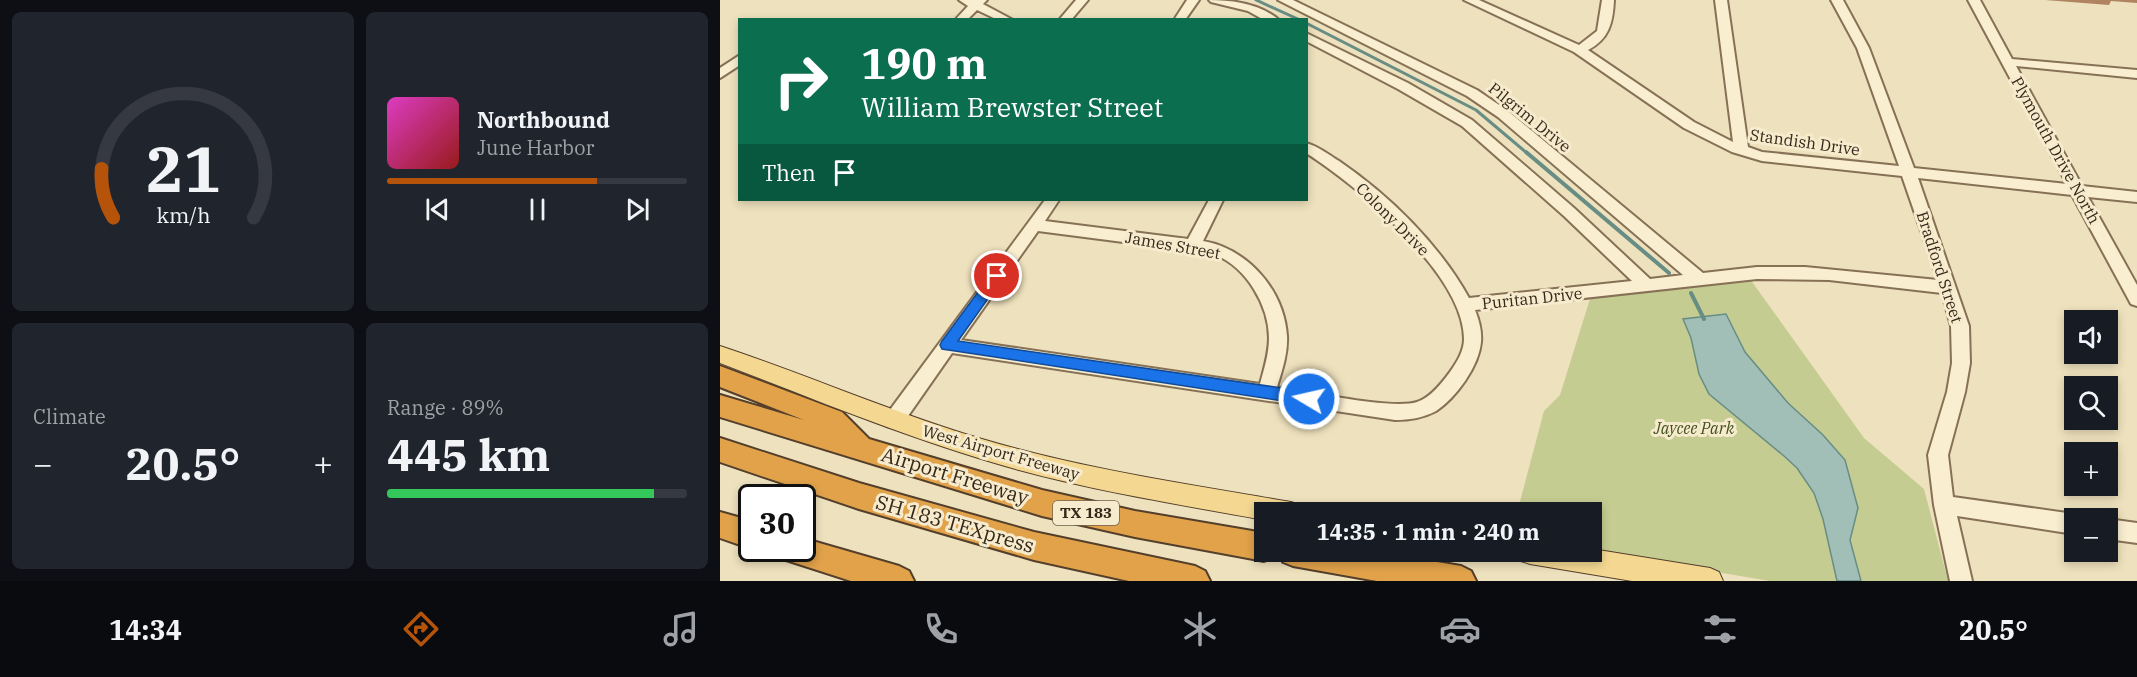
<!DOCTYPE html>
<html lang="en">
<head>
<meta charset="utf-8">
<style>
	:root { --surface:#171b24; --page:#20242c; --text:#f1f3f6; --muted:#9ea1a6; --line:#363941; --accent:#b45309 }
	body { margin:0; font-family:"IBM Plex Serif",serif; background:var(--page); color:var(--text); height:100vh; display:flex; flex-direction:column; font-size:22px; white-space:nowrap }
	* { box-sizing:border-box; margin:0 }
	p { font-size:20px; color:var(--muted) }
	.icon { flex:none; width:33px; height:33px; fill:none; stroke:currentColor; stroke-width:2; stroke-linecap:round; stroke-linejoin:round }
	.map { position:relative; flex:1; overflow:hidden }
	.drawer { display:flex; flex-direction:column; gap:12px; padding:12px; background:#0d0f14; width:720px }
	.drawer>* { flex:none }
	.hud { position:absolute; left:18px; top:18px; width:570px; height:183px; border-radius:0px; box-shadow:0 3px 9px #0003; background:#0b6e4f; color:#fff; overflow:hidden }
	.tools { position:absolute; left:1344px; top:310px; display:grid; gap:12px }
	.tools a { display:grid; place-items:center; width:54px; height:54px; border-radius:0px; background:var(--surface); box-shadow:0 3px 9px #0003; font-size:30px }
	.speed { position:absolute; left:18px; top:484px; display:flex; gap:12px; font-size:30px; font-weight:700; text-align:center }
	.speed>* { display:grid; place-content:center; width:78px; height:78px; border-radius:50%; background:var(--surface); box-shadow:0 3px 9px #0003; line-height:1 }
	.speed .limit { border:3px solid #111; border-radius:9px; background:#fff; color:#111 }
	.pin { position:absolute; display:grid; place-items:center; width:51px; height:51px; color:#fff; margin:-26px; border:3px solid #fff; border-radius:50%; box-shadow:0 2px 6px #0007 }
	.me { position:absolute; width:66px; margin:-33px; rotate:279deg; stroke-linejoin:round; filter:drop-shadow(0 0 4px #0008) }
	.turn { display:flex; align-items:center; gap:21px; height:126px; padding:0 24px; font-size:27px }
	.turn .icon { width:78px; height:78px; stroke-width:2.5 }
	.turn b { display:block; font-size:42px; line-height:51px }
	.then { display:flex; align-items:center; height:57px; padding:0 24px; background:#0003; gap:12px; font-size:22px }
	.big { font-size:45px; font-weight:700; line-height:1.1 }
	.drawer .card { flex:1; display:flex; flex-direction:column; justify-content:center; gap:9px; min-width:0; padding:0 21px; border-radius:9px; background:var(--page) }
	.drawer .dial { align-items:center; gap:0 }
	.dial svg { height:156px; overflow:visible; fill:none; stroke:var(--line); stroke-width:7; stroke-linecap:round; text-anchor:middle }
	.dial text { fill:var(--text); stroke:none }
	.song { display:flex; align-items:center; gap:18px }
	.cover { width:72px; height:72px; border-radius:9px; background:linear-gradient(135deg,hsl(310 70% 55%),hsl(0 70% 35%)) }
	.played { height:6px; border-radius:3px; background:linear-gradient(90deg,var(--accent) 70%,var(--line) 70%) }
	.keys { display:flex; justify-content:space-around; direction:ltr }
	.heat { display:flex; justify-content:space-between; align-items:center; font-size:33px; direction:ltr }
	.charge { height:9px; border-radius:4px; background:linear-gradient(90deg,#34c759 89%,var(--line) 0) }
	.drawer .tiles { flex:1; display:grid; gap:12px; grid-template-columns:repeat(2,1fr) }
	.trip { position:absolute; left:534px; top:502px; width:348px; height:60px; border-radius:0px; background:var(--surface); box-shadow:0 3px 9px #0003; font-weight:700; line-height:60px; text-align:center }
	.dock { display:flex; height:96px; justify-content:space-around; align-items:center; background:#090b0e; color:var(--muted) }
	.dock .icon { width:42px; height:42px }
	.dock .current { color:var(--accent) }
	.dock b { font-size:27px; color:var(--text) }
	main { display:flex; flex:1; min-height:0 }
	.map>svg:first-child { display:block }
	.green { fill:#c4cc91 }
	.water { fill:#a1bfb7; stroke:#688d85; stroke-width:1.5 }
	.lines { fill:none; stroke-linecap:round; stroke-linejoin:round }
	.stream-far1 { stroke:#688d85; stroke-width:3 }
	.stream { stroke:#688d85; stroke-width:4 }
	.minor-casing { stroke:#867156; stroke-width:4 }
	.major-casing { stroke:#533f2b; stroke-width:2 }
	.highway-casing { stroke:#533f2b; stroke-width:4 }
	.minor { fill:#f9eed0; fill-rule:evenodd }
	.major { fill:#f4d892; fill-rule:evenodd }
	.highway { fill:#e1a24a; fill-rule:evenodd }
	.wall { fill:#b08461 }
	.route { fill:#1a73e8; stroke:#114b97; stroke-width:1.5 }
	.labels { text-anchor:middle; stroke-width:6; stroke-linejoin:round; paint-order:stroke }
	.shield { fill:#f6ebcc; stroke:#6f6250; stroke-width:1.5 }
	.shield-label { font-size:15px; font-weight:bold; fill:#35281b }
	.street-label { font-size:16px; fill:#35281b; stroke:#f6ebcc }
	.park-label { font-size:16px; font-style:italic; fill:#445221; stroke:#f6ebcc }
	.near-street-label { font-size:20px; fill:#35281b; stroke:#f6ebcc }
</style>
</head>
<body>
<main>
<section class="drawer">
<div class="tiles">
<div class="card dial"><svg viewBox="0 0 100 80">
<path d="M14 69A42 42 0 1 1 86 69"/>
<path d="M14 69A42 42 0 0 1 8 44" stroke="#b45309"/>
<text x="50" y="56" font-size="32" font-weight="700">21</text>
<text x="50" y="72" font-size="11">km/h</text>
</svg></div>
<div class="card">
<div class="song"><i class="cover"></i><div><b>Northbound</b><p>June Harbor</p></div></div>
<div class="played"></div>
<div class="keys"><svg class="icon" aria-label="previous" viewBox="0 0 24 24"><path d="M18 5L8 12l10 7zM5 5v14"/></svg><svg class="icon" aria-label="pause" viewBox="0 0 24 24"><path d="M8 5v14M16 5v14"/></svg><svg class="icon" aria-label="next" viewBox="0 0 24 24"><path d="M6 5l10 7-10 7zM19 5v14"/></svg></div>
</div>
<div class="card"><p>Climate</p>
<div class="heat"><a>−</a><b class="big">20.5°</b><a>+</a></div>
</div>
<div class="card"><p>Range · 89%</p><b class="big">445 km</b><div class="charge"></div></div>
</div>
</section>
<div class="map">
<svg width="1417" height="581" viewBox="0 0 1417 581">
	<rect width="100%" height="100%" fill="#eee1bd"/>
	<path class="green" d="M1030,279L1144,438L1204,489L1228,581H1050L872,551V513H797L824,411L840,395L870,299Z"/>
	<path class="water" d="M1006,314L1025,352L1068,403L1103,435L1125,460L1138,508L1130,540L1141,581H1117L1103,519L1094,493L1077,468L1064,456L989,394L979,374L971,338L963,319Z"/>
	<g class="lines">
		<path class="stream-far1" d="M536,0L580,20
			M586,23L756,110L808,154"/>
		<path class="stream" d="M806,152L949,273
			M971,293L984,319"/>
		<g class="minor-casing">
			<path id="minor" d="M239,0H267L263,4L293,20H278L257,10L247,20H235L248,6Z
				M356,0H368L351,20H339Z
				M467,0H479L465,20H454Z
				M489,0C513,0 541,4 559,20H544L528,11L491,2Z
				M558,0H573L757,90L788,111L983,273L1037,267H1085L1218,280L1182,176L1042,161L1012,152L964,128L854,52L744,0H759L859,45L877,31L882,0H894C893,23 889,39 868,50L974,122L1013,142L995,0H1007L1028,147L1042,152L1179,166L1137,48L1111,0H1123L1149,48L1194,168L1347,184L1248,0H1260L1292,59L1417,70V78L1296,66L1362,186L1417,192V202L1368,197L1417,285V306L1411,304L1352,195L1198,178L1249,326L1250,363L1245,392L1228,455L1233,497L1354,514L1362,519H1354V534L1237,516L1252,581H1230L1214,505L1208,455L1227,392L1232,363L1231,326L1222,293L1109,280L1037,279L755,310C759,320 762,331 761,342C759,366 736,398 716,411C703,418 689,420 675,420L232,353L181,426L174,428L167,426L165,420L167,414L325,200H339L325,221L468,239L489,200H503L483,241C528,249 564,290 567,336C568,353 562,371 557,387C586,391 672,410 697,402C710,398 722,383 730,372C737,362 744,351 744,339C744,275 637,185 586,153V143C598,146 609,155 619,161C670,196 719,244 749,298L912,281L844,216L742,126L678,89L586,41V33L688,83L752,120L854,208L930,279L963,275L778,117L747,96ZM318,231L473,251C481,252 489,253 496,255C527,268 549,306 549,338C549,354 544,369 540,384L241,340Z
				M20,55V65L0,78V68Z
				M1388,519L1417,523V543L1388,539Z"/>
		</g>
		<g class="major-casing">
			<path id="major" d="M0,346C88,375 173,413 262,439C363,469 467,484 571,502L580,505L583,513H544V520C462,505 380,492 299,470C197,442 99,401 0,363Z
				M872,549L990,568L999,572L1003,581H912L810,564L801,561L797,552H872Z"/>
		</g>
		<g class="highway-casing">
			<path id="highway" d="M0,366L122,412L149,439L322,490L415,511L544,533V552H556L554,557L544,561L415,537L322,516L0,417V395L84,420L0,387Z
				M0,438L139,483L314,532L475,566L485,571L490,581H409L314,560L139,509L0,462Z
				M0,512L32,521V549L0,538Z
				M82,538L179,566L189,571L194,581H131L63,559L59,549H82Z
				M559,552H657L741,566L751,571L756,581H657L573,566L563,562Z"/>
		</g>
		<use href="#minor" class="minor"/>
		<use href="#major" class="major"/>
		<use href="#highway" class="highway"/>
	</g>
	<path class="wall" d="M1325,0H1417V3L1391,1L1389,5Z"/>
	<path class="route" d="M277,271L284,276L238,341L589,392L594,394L597,399L594,403L589,405L222,349L220,345L222,341L272,273Z"/>
	<g class="labels">
		<rect class="shield" x="333" y="501" width="66" height="24" rx="4.5"/>
		<g class="shield-label">
			<text x="366" y="518">TX 183</text>
		</g>
		<g class="street-label">
			<text transform="translate(810 117) rotate(39)" y="6">Pilgrim Drive</text>
			<text transform="translate(1085 142) rotate(8)" y="6">Standish Drive</text>
			<text transform="translate(1336 150) rotate(61)" y="6">Plymouth Drive North</text>
			<text transform="translate(673 219) rotate(45)" y="6">Colony Drive</text>
			<text transform="translate(453 245) rotate(10)" y="6">James Street</text>
			<text transform="translate(1220 267) rotate(72)" y="6">Bradford Street</text>
			<text transform="translate(812 298) rotate(-6)" y="6">Puritan Drive</text>
			<text transform="translate(281 452) rotate(16)" y="6">West Airport Freeway</text>
		</g>
		<g class="park-label">
			<text x="974" y="434">Jaycee Park</text>
		</g>
		<g class="near-street-label">
			<text transform="translate(235 476) rotate(17)" y="7">Airport Freeway</text>
			<text transform="translate(235 524) rotate(16)" y="7">SH 183 TEXpress</text>
		</g>
	</g>
</svg>
<div class="tools">
<a><svg class="icon" aria-label="sound" viewBox="0 0 24 24"><path d="M4 9h4l5-4v14l-5-4H4zM17 9q2 3 0 6"/></svg></a>
<a><svg class="icon" aria-label="search" viewBox="0 0 24 24"><circle cx="10" cy="10" r="6"/><path d="M15 15l6 6"/></svg></a>
<a>+</a>
<a>−</a>
</div>
<div class="speed"><div class="limit">30</div></div>
<div class="pin" style="left:277px;top:276px;background:#d93025"><svg class="icon" aria-label="arrive" viewBox="0 0 24 24"><path d="M6 21V4h12l-3 4 3 4H6"/></svg></div>
<svg class="me" style="left:589px;top:399px" viewBox="-20 -20 40 40"><circle r="17" fill="#1a73e8" stroke="#fff" stroke-width="3"/><path d="M0-11L8 9 0 5-8 9z" fill="#fff"/></svg>
<div class="trip">14:35 · 1 min · 240 m</div>
<div class="hud">
<div class="turn"><svg class="icon" aria-label="right" viewBox="0 0 24 24"><path d="M7 20v-9h11M14 6l5 5-5 5"/></svg><div><b>190 m</b>William Brewster Street</div></div>
<div class="then">Then<svg class="icon" aria-label="arrive" viewBox="0 0 24 24"><path d="M6 21V4h12l-3 4 3 4H6"/></svg></div>
</div>
</div>
</main>
<nav class="dock">
<b>14:34</b>
<svg class="icon current" aria-label="directions" viewBox="0 0 24 24"><path d="M12 3l9 9-9 9-9-9zM9 14v-3h6M13 9l2 2-2 2"/></svg>
<svg class="icon" aria-label="music" viewBox="0 0 24 24"><path d="M9 18V5l10-2v13"/><circle cx="6" cy="18" r="3"/><circle cx="16" cy="16" r="3"/></svg>
<svg class="icon" aria-label="phone" viewBox="0 0 24 24"><path d="M5 4h4l2 5-3 2q2 4 5 5l2-3 5 2v4C11 20 4 13 5 4z"/></svg>
<svg class="icon" aria-label="climate" viewBox="0 0 24 24"><path d="M12 3v18M4 7l16 10M4 17L20 7"/></svg>
<svg class="icon" aria-label="car" viewBox="0 0 24 24"><path d="M5 17H2v-5l4-1 3-4h7l3 4 3 1v5h-3M9 17h6M6 11h13"/><circle cx="7" cy="17" r="2"/><circle cx="17" cy="17" r="2"/></svg>
<svg class="icon" aria-label="filters" viewBox="0 0 24 24"><path d="M4 7h16M4 17h16"/><circle cx="9" cy="7" r="2"/><circle cx="15" cy="17" r="2"/></svg>
<b>20.5°</b>
</nav>
</body>
</html>
